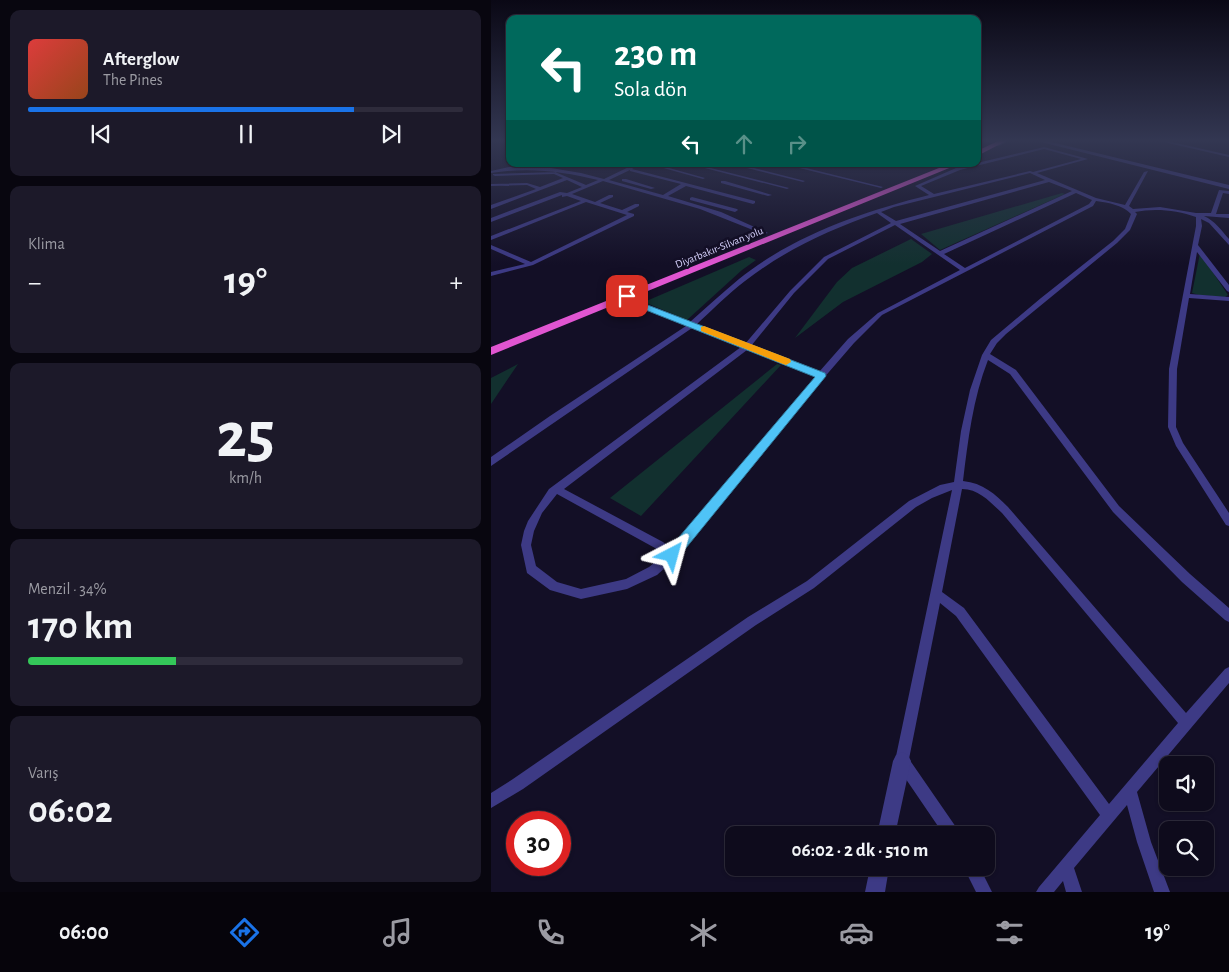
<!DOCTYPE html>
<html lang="tr">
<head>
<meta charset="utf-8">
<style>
	:root { --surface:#0e0b1c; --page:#1c1929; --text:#f1f3f6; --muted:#9b9ba3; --line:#2e2b3b; --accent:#1a73e8 }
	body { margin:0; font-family:"Alegreya Sans",sans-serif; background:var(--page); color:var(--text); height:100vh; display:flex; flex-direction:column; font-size:19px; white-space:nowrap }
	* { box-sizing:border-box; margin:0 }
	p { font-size:16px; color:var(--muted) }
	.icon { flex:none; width:28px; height:28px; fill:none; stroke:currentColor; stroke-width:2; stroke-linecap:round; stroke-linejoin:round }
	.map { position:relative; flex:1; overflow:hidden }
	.side { display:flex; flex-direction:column; gap:10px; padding:10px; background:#08060f; width:491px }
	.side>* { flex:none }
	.hud { position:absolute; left:15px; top:15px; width:475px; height:152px; border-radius:10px; box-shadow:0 1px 4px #0004,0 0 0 1px var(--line); background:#00695c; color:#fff; overflow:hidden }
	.controls { position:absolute; left:668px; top:756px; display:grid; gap:10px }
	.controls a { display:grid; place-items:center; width:55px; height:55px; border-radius:10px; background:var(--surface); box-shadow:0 1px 4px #0004,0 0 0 1px var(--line); font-size:25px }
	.speed { position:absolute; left:15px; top:811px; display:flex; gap:10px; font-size:25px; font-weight:700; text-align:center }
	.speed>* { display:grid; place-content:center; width:65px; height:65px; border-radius:50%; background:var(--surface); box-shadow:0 1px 4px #0004,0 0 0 1px var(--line); line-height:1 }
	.speed .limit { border:8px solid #d22; background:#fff; color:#111 }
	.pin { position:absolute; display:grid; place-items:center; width:42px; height:42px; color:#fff; margin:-21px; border-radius:10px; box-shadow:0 2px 8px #0006 }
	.me { position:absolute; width:55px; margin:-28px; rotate:39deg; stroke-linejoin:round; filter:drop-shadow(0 0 4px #0008) }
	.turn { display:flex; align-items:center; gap:18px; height:105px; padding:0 25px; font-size:22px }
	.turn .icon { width:65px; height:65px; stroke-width:2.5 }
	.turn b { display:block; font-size:35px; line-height:42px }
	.lanes { display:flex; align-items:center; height:48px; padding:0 25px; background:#0003; justify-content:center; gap:25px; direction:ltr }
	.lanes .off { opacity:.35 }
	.big { font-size:38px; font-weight:600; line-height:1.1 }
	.side .card { flex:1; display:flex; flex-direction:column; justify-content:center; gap:8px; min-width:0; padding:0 18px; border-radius:10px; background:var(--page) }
	.side .dial { align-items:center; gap:0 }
	.dial b { font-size:65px; line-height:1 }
	.song { display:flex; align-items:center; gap:15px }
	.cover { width:60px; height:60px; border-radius:8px; background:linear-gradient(135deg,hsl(0 70% 55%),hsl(20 70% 35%)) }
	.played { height:5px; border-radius:2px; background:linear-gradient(90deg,var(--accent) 75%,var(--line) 75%) }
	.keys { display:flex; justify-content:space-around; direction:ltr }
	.heat { display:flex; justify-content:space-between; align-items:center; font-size:28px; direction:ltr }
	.charge { height:8px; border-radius:4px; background:linear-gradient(90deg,#34c759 34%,var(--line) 0) }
	.trip { position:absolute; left:234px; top:826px; width:270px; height:50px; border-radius:10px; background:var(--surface); box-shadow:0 1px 4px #0004,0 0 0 1px var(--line); font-weight:600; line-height:50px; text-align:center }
	.tab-bar { display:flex; height:80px; justify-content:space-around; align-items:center; background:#06040b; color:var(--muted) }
	.tab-bar .icon { width:35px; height:35px }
	.tab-bar .active { color:var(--accent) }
	.tab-bar b { font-size:22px; color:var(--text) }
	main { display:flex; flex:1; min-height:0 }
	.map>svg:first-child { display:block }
	.green { fill:#12302f }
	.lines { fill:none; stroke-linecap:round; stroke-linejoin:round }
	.minor { fill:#3d3a85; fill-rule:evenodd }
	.tertiary { fill:#3d3a85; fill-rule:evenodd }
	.trunk { fill:#e055d1; fill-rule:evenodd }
	.route { fill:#4fc3f7; stroke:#337fa1 }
	.slow { fill:#f59e0b }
	.labels { text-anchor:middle; stroke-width:5; stroke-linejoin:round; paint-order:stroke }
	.far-street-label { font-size:11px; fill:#d9d4ff; stroke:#130f26 }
</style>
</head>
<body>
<main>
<section class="side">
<div class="card">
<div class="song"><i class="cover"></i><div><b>Afterglow</b><p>The Pines</p></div></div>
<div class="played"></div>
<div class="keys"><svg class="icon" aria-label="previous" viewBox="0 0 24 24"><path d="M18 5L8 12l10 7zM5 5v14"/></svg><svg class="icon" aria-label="pause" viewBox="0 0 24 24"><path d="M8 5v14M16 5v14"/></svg><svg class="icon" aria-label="next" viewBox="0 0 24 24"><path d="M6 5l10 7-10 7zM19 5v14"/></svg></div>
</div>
<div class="card"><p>Klima</p>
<div class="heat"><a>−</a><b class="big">19°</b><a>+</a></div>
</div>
<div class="card dial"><b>25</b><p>km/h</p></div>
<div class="card"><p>Menzil · 34%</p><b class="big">170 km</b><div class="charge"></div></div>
<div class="card"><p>Varış</p><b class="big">06:02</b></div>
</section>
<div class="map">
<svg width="738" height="892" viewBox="0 0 738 892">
	<rect width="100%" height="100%" fill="#130f26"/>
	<path class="green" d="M571,193L574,194L449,250L430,234Z
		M420,239L441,254L431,262L352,302L304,338L346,282L361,268Z
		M709,253L737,295L734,297L708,295L701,293Z
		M258,257L265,260L251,270L196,320L153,302Z
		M27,364L0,404V378Z
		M286,364L290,365L150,516L119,498Z"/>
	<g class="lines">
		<path class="minor" d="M489,140H498L503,142L501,143Z
			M664,140H672L738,155V157Z
			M553,147L597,159L546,173L605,198L634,205L653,172L657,171L638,206L642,209L669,207L705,213H720L728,190L738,191V194L732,193L725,214H738V218L713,216C724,221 730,230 738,239V245L718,223L710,219L711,226L707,245L738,285V292L736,291L706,252L699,294L738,297V301L698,298L686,369L685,427L692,443L738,513V526L735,525L685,446L677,427L678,369L705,226V217C686,210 663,208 644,212L646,214L639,230L626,243L515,334L506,343L499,354L525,370L628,506L699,574L738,608V622L734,620L691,582L622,512L519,374L497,360C482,398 477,440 472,481C492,483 504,494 517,507L695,713L734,669L738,667V683L646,792L660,842L679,892H663L646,842L636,805L583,868L591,892H575L572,881L563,892H545L548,887L609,815L465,616L449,603L418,759L467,830L469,835H453L406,766L404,761L461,490L441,498L425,507L323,588L265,625L32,789L0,808V793L22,779L257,617L316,581L418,501L449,485L463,482L470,431L479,390L491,355L500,340L550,298L622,241L634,229L640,214C632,205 618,203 605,201L602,206L391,315L363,343L325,387L185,558L166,575L136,589L90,599L59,590L36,573L30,545L33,531L37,521L58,489L250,347L201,328L0,466V457L59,416L195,326L138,302L133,296L134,295H138L142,300L199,322C215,308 231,293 248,279C303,235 371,212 438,195L424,186L465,168ZM553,149L590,159L542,172L539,171L443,194L430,186L469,170ZM539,173L554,180L405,221L390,212L403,207ZM558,182L581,191L449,251L409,224ZM585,193L601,200L598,204L474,268L453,254ZM386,213L400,223L333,257L299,291L254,344L205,325C221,310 237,294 254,281C294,250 338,230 386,213ZM404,225L469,270L387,313L357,339L328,372L260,346L303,293L337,259ZM256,350L325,377L180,548L172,542L73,489ZM471,489C488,489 499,502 511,513L687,723L618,804L473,608L451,592ZM66,494L164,548L173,555L158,567L135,579L90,589L66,582L45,566L40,545L43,531L51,513Z
			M144,164H149L141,169L264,201V203L262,204L195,186L177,196L230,212L277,233L272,234L209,209L112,181L81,194L104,202L118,195H122V197L109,203L131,210L144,204H148V206L136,212L143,214V216L42,265L0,276V272L34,264L0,249V245L40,262L136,215L95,202L0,240V236L90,201L76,196L71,197V195L0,222V218L69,192L76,193L91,187L76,180L0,209V205L45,189L36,185L0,186V184L36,183L49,187L72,178L63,174L4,176L2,175V174L64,172L95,185L107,180C71,171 37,167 0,173V171L18,167H54L90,173L113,179ZM139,170V171L190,184L172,195L118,180Z
			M158,164H164L214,178L212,179Z
			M198,164H204L298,188L296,189Z
			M240,164H247L314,181L312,182Z
			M292,164H299L392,187L390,188Z
			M131,179H135L164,188L160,189L131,181Z
			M230,181H234L281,195L277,196L230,183Z
			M201,197L246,209L247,210L244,212L199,200V198Z
			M473,868H489L501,892H485Z"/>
		<path class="tertiary" d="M513,140H521L507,146L502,145Z
			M542,140H552L738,185V189Z
			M411,752L417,755L420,761L404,835H386L402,761L405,755Z
			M379,868H398L394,892H374Z"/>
		<path class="trunk" d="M509,140H517L486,156V151Z
			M458,164H468L0,355V347Z"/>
	</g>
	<linearGradient id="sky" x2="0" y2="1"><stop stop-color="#0a0815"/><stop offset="0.53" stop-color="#333752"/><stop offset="1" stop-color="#333752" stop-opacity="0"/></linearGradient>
	<rect width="738" height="265" fill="url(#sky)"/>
	<path class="route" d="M134,295H139L143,299L154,304L334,373L335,376L186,559L181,561L177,559L175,555L177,550L324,377L137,303L132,296Z"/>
	<path class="slow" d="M213,326L299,359L300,362L295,365L292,364L210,331V327Z"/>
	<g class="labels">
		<g class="far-street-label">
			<text transform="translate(228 247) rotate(-22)" y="4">Diyarbakır-Silvan yolu</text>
		</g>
	</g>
</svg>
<div class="controls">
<a><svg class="icon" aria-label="sound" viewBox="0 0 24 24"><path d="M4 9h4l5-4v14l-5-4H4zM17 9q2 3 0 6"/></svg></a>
<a><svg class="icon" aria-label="search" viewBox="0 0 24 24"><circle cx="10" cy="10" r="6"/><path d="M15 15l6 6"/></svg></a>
</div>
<div class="speed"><div class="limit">30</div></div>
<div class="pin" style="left:136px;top:296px;background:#d93025"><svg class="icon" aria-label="arrive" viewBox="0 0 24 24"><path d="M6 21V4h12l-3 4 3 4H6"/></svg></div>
<svg class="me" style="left:181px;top:555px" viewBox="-20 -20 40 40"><path d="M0-17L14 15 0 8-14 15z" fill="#4fc3f7" stroke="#fff" stroke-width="4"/></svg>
<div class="trip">06:02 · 2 dk · 510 m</div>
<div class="hud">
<div class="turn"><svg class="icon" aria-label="left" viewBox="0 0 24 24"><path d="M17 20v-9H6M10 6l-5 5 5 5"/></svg><div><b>230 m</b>Sola dön</div></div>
<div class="lanes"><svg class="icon" aria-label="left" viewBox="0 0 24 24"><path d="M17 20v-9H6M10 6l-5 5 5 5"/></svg><svg class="icon off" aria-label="ahead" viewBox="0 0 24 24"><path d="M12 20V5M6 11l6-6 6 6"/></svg><svg class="icon off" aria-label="right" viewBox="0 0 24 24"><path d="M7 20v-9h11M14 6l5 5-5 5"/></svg></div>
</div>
</div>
</main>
<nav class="tab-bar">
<b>06:00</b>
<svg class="icon active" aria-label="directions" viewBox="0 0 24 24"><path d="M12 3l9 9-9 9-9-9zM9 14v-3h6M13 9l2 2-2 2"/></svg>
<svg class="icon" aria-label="music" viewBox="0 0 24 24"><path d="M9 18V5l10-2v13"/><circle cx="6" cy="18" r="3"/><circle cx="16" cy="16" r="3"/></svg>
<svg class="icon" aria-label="phone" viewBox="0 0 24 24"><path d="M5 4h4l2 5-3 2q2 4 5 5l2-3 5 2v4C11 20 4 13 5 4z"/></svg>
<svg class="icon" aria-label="climate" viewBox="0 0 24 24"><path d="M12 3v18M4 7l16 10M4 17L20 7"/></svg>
<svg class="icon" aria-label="car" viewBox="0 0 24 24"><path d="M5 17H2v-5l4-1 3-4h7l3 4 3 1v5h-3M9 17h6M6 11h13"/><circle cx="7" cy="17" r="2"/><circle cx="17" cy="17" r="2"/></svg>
<svg class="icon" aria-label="filters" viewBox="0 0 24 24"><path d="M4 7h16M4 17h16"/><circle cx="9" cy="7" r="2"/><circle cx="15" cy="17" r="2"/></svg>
<b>19°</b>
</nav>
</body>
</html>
